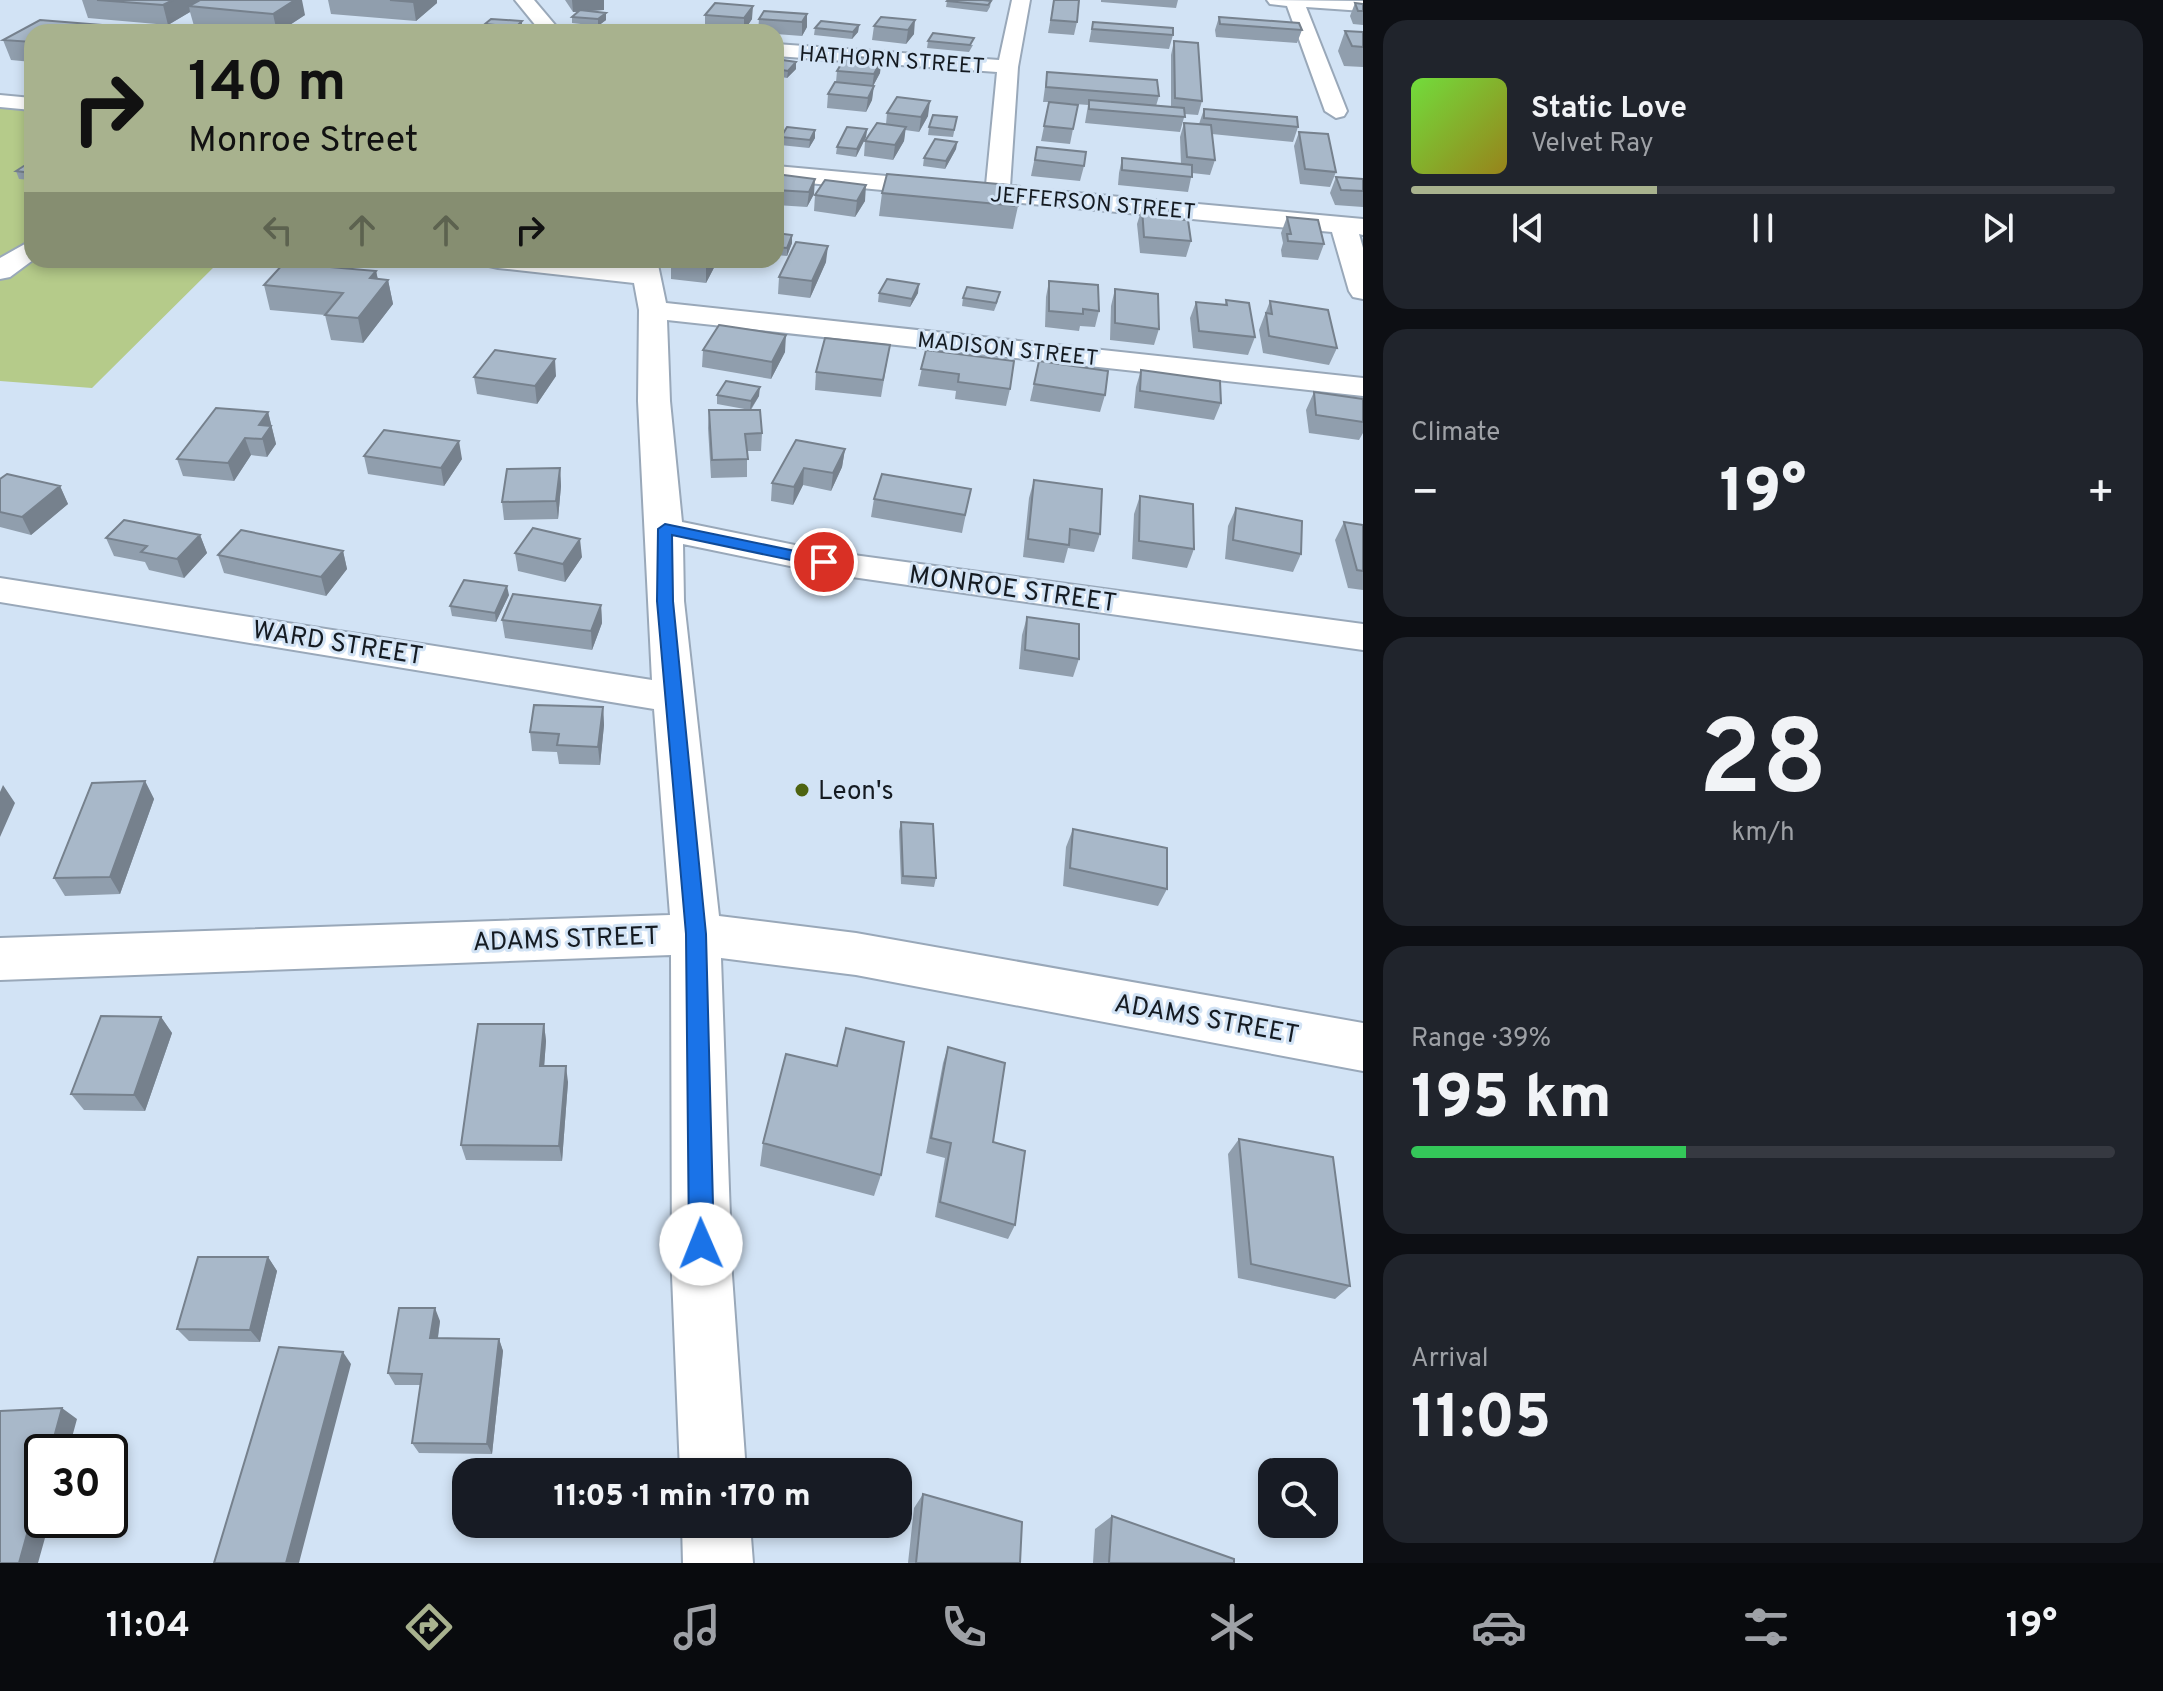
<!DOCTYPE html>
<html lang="en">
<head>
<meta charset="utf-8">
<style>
	:root { --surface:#171b24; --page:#20242c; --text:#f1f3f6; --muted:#9ea1a6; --line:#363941; --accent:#a8b28e }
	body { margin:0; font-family:Overpass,sans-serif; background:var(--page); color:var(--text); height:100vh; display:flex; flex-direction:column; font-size:30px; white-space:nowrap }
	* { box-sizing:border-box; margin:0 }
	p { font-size:26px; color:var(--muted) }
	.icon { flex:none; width:44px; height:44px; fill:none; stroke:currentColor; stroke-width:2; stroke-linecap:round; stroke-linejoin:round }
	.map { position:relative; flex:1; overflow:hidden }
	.sheet { display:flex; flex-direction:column; gap:20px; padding:20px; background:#0d0f14; width:800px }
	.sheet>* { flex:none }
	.top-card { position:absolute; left:24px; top:24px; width:760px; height:244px; border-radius:24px; box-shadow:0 4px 12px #0003; background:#a8b28e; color:#111; overflow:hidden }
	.buttons { position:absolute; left:1258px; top:1458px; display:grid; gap:16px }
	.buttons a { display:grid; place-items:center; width:80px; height:80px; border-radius:16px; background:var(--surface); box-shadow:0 4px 12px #0003; font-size:40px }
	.speed { position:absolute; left:24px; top:1434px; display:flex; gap:16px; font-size:40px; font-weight:700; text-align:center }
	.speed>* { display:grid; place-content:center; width:104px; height:104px; border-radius:50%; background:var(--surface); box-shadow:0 4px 12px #0003; line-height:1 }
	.speed .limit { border:4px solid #111; border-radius:12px; background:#fff; color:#111 }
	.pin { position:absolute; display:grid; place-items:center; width:68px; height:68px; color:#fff; margin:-34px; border:4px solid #fff; border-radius:50%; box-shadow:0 2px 8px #0007 }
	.me { position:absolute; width:88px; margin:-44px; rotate:359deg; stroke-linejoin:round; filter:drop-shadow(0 0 6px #0008) }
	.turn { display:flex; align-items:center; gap:28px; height:168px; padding:0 32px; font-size:36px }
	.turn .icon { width:104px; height:104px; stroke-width:2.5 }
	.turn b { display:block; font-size:56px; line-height:68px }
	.lanes { display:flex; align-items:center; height:76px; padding:0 32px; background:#0003; justify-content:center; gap:40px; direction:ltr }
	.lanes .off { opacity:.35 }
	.big { font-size:60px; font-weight:800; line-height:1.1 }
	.sheet .tile { flex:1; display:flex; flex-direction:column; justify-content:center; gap:12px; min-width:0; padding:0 28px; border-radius:24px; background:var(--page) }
	.sheet .dial { align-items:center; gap:0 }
	.dial b { font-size:104px; line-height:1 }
	.song { display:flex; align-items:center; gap:24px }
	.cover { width:96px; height:96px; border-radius:12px; background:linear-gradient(135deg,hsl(100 70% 55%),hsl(50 70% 35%)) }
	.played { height:8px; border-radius:4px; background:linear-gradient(90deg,var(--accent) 35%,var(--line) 35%) }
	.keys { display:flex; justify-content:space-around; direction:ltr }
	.heat { display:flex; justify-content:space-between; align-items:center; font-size:44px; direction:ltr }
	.charge { height:12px; border-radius:6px; background:linear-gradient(90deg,#34c759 39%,var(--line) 0) }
	.trip { position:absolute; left:452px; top:1458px; width:460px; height:80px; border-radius:24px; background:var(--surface); box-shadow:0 4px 12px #0003; font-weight:800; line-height:80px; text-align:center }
	.menu { display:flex; height:128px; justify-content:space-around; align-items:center; background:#090b0e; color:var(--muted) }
	.menu .icon { width:56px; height:56px }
	.menu .active { color:var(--accent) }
	.menu b { font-size:36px; color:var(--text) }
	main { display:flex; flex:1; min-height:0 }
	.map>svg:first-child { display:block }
	.green { fill:#b5cb8a }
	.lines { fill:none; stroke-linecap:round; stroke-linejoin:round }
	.minor-casing { stroke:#99a8b9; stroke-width:4 }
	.minor { fill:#fff; fill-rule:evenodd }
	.wall { fill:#909ead }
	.shaded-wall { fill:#76818d }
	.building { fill:#a8b8c9; stroke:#76818d; stroke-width:2 }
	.route { fill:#1a73e8; stroke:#114b97; stroke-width:2 }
	.poi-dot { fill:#4e6310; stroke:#d2e3f5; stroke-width:3 }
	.labels { text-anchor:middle; stroke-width:6; stroke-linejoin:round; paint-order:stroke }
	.far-street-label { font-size:22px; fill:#151b22; stroke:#d2e3f5 }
	.street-label { font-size:26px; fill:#151b22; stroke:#d2e3f5 }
	.poi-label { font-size:26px; fill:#151b22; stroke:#d2e3f5; text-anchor:start }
</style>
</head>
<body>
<main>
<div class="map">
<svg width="1363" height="1563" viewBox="0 0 1363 1563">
	<rect width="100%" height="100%" fill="#d2e3f5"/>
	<path class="green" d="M0,107L32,110V260H221L92,388L0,381Z"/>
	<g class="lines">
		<g class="minor-casing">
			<path id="minor" d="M515,0H534L561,32H541Z
				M1012,0H1030L1018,67L1010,187L1363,219V235L1359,234L1363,248V299L1353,297L1349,291L1332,232L776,180V166L986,185L997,72L776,56V44L999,60Z
				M1267,0L1363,1V11L1306,7L1347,111L1344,116L1336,118L1325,111L1287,6L1270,4Z
				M0,95L32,98V110L0,107Z
				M32,240L33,260L10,277L0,279V258Z
				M485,260H573L632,266L631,260H657L666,303L1363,378V396L667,320L670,401L682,522L824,551L1363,624V650L824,573L683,544L684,601L719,916L856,933L1363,1023V1071L856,975L721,958L732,1275L746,1472H680L672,1275L671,955L0,980V938L670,915L654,709L0,602V578L652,680L638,401L639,310L634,283L498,268L489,266Z
				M682,1524H750L753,1563H683Z"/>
		</g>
		<use href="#minor" class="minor"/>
	</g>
	<path class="wall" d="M82,0H198V1L305,15L279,32H264L194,26L190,12L168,25L88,18Z
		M328,0H437V3L416,21L331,14Z
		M565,0H604V10L588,11L606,13V20L598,26L572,23V17L578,12H573Z
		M1054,0L1077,22L1074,35L1048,33Z
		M1101,0H1178L1176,8L1101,2Z
		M947,1H991L990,7L987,12L946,7Z
		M1355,3L1363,4V25L1353,24L1350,16Z
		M807,14V27L802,36L776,34V32H758L759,19Z
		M705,15L752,19L744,31L705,28Z
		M881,17L914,34L906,44L872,40L874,26Z
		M1219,17L1302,30L1297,43L1216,37L1215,30Z
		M40,20L127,27L129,32H32V62L11,60L3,40Z
		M1093,22L1173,35L1169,49L1089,42Z
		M485,24L522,28L518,32L486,31Z
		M859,25L858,32L852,39L814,35L815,28Z
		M1345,31L1363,32V67L1344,66L1338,51Z
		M928,41L973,45L969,52L927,48Z
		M1174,41L1202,101L1198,115L1185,114L1180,132L1085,123L1088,105L1063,103L1073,129L1070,144L1041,141L1049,102H1043L1047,72L1159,96L1156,106L1171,107V55Z
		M776,59L796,62V69L787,78L776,76Z
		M837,71L880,73L873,86L872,100L866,112L827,108L828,94L836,82Z
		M1204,109L1298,127L1293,142L1212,134L1215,160L1210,175L1192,173L1188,192L1118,185L1119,173L1122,158L1181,164L1180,137L1184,123L1199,124Z
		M887,113L928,116L919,132L905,130L904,141L893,160L864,156L865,141L886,124Z
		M957,117L953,137L928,135L929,127Z
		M867,129L866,137L856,157L836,154L837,147Z
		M1299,132L1336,172L1330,187L1300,184L1294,146Z
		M781,137L815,138L809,148L780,145Z
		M957,142L956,149L945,169L923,166L924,158Z
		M1037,147L1084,166L1080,181L1031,176Z
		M32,165V180L19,179L16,171Z
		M776,174L814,194L807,207L776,205Z
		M1336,177L1363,179V207L1335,205L1330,193Z
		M882,193L1018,206L1013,229L879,216Z
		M815,195L865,201L855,217L814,211Z
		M1142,208L1170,219L1191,241L1186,257L1140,253L1137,224Z
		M1287,217L1324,244L1318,260L1282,257L1281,250L1283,243L1281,233Z
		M776,233L792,235V243L787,256L776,255Z
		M673,260H718L706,283L671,279V263Z
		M826,262L810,298L778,294L779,277Z
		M376,271L378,279L388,280L393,304L363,343L331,340L325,315L270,310L264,285Z
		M1049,281L1099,311L1095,327L1080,326L1079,331L1045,327L1046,297Z
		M1115,289L1159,329L1154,345L1110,340L1111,306Z
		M879,293H918L910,307L878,302Z
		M963,298L998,301L994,311L962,306Z
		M1226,300L1255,337L1248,355L1193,348L1190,318L1196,302L1225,305Z
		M1270,301L1337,348L1329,365L1263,353L1259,330Z
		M703,350L785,352L771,379L702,367Z
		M926,350L1010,389L1006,406L955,399L956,391L918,386Z
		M1039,361L1105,395L1100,412L1030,401Z
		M887,362L881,397L815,390L816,372Z
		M1141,370L1221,403L1214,420L1134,408L1136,387Z
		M556,376L537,404L477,394L474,377Z
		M1314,392L1363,399V433L1359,440L1309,433L1306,410Z
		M717,395L759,396L751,410L762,433L761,451H747V477L711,478L708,428L709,410H750L717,404Z
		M268,412L276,444L267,457L251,455L234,481L183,476L177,459Z
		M845,449L842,467L831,491L803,485L793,505L771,501L772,483Z
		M364,456L462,459L444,486L368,474Z
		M560,468L561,486L558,519L504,520L502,502Z
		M0,479L60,486L68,504L31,535L0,527Z
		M1034,480L1100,534L1094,552L1068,548L1064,563L1023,557L1029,498Z
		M971,489L962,533L871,517L874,499Z
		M1140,496L1194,549L1187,568L1132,559L1134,514Z
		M1236,508L1301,554L1293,572L1225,559L1228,526Z
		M1344,522L1363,525V590L1348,588L1335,540Z
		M200,535L207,553L184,578L149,570L145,562L114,556L106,538Z
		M343,551L347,569L326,596L224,573L218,555Z
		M515,553L582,557L565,582L518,571Z
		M509,595L496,622L452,616L450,606Z
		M601,605L602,623L592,650L505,638L502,620Z
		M1027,617L1079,659L1073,677L1019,669L1022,635Z
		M603,707L604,725L600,765L559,764L557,752L532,751L530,732Z
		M145,781L154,799L120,894L65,896L54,878Z
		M901,822L936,878L934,887L901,884L899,831Z
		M1073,829L1167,889L1158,906L1063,886L1066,847Z
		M161,1017L172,1033L145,1111L84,1110L71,1094Z
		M544,1024L546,1041L544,1066L568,1082L562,1161L466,1160L461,1145Z
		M948,1047L993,1142L1015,1225L1008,1239L935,1217L945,1158L926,1153L943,1063Z
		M1239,1139L1350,1286L1335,1299L1238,1278L1228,1154Z
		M763,1143L881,1175L874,1196L760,1166Z
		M268,1257L277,1271L260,1342L189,1341L177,1329Z
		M440,1321L438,1338L499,1339L503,1351L492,1454L419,1453L412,1443L421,1385H395L388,1373Z
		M923,1494L1020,1563H908L914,1508Z
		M1112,1516L1234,1563H1093L1095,1529Z"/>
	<path class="shaded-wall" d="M173,0H198L199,6H189L190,12L168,25L163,5Z
		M295,0H302L305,15L279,32H277L273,14Z
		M416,0H437V3L416,21L413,2Z
		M572,0H604V10L573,12Z
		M753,6L752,19L744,31V18Z
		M606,13V20L598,26V19Z
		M807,14V27L802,36V22Z
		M915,20L914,34L906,44L908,30Z
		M522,21V28L517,32L516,27Z
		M859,25L858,32L852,39L853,32Z
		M127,27L129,32H118Z
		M882,59L880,73L872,88L874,74Z
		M796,62V69L787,78L788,71Z
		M874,86L872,100L866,112L868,98Z
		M930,101L928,116L919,132L921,117Z
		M906,127L904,141L893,160L895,145Z
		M867,129L866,137L856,157L857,149Z
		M815,130V138L809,148L810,140Z
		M957,142L956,149L945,169L946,161Z
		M815,179L814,194L807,207L809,192Z
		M866,185L865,201L855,217L857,201Z
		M792,235V243L787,256V248Z
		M828,246L826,262L810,298L812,281Z
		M710,260H718L706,283V267Z
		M376,271L380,291L388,280L393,304L363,343L358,318L370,278Z
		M919,284L918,293L910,307L912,299Z
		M786,335L785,352L771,379L772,362Z
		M555,359L556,376L537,404L535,386Z
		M760,387L759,396L750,410L751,401Z
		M268,412L276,444L267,457L259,425Z
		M245,438L251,455L234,481L228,463Z
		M459,441L462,459L444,486L441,468Z
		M845,449L842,467L831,491L833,473Z
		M560,468L561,486L558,519L556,501Z
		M804,468L803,485L793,505L794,487Z
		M60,486L68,504L31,535L22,517Z
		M200,535L207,553L184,578L177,559Z
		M580,539L582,557L565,582L563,564Z
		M343,551L347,569L326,596L321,577Z
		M507,586L509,595L496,622L495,613Z
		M601,605L602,623L592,650L591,631Z
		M603,707L604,725L600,765L598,747Z
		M145,781L154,799L120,894L110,877Z
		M3,785L15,803L0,837V792Z
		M161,1017L172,1033L145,1111L134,1095Z
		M544,1024L546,1041L543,1082L540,1066Z
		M566,1066L568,1082L562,1161L559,1146Z
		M268,1257L277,1271L260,1342L250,1330Z
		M435,1308L440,1321L436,1350L430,1338Z
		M499,1339L503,1351L492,1454L487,1444Z
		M343,1352L351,1364L299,1563H286Z
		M62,1408L77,1419L68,1452H50Z
		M42,1480V1520H50L38,1563H19Z"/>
	<path class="building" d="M97,0H173L163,5Z
		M200,0H295L273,14L189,6Z
		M390,0H416L413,2Z
		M948,0H983L991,1L988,5L947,1Z
		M1054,0H1079L1077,22L1051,20Z
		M715,3L753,6L744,18L705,15Z
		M1355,3L1363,4V11H1358Z
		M580,10L606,13L598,19L572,17Z
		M764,11L807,14L802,22L759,19Z
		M881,17L915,20L908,30L874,26Z
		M1219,17L1299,23L1302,30L1220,24Z
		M491,19L522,21L516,27L485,24Z
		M40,20L127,27L118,32H32V42L3,40Z
		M821,21L859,25L853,32L815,28Z
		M1093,22L1173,28V35L1092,29Z
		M154,29L189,32H149Z
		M1345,31L1363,32V47L1352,46Z
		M933,33L974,38L970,45L928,41Z
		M1174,41L1198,43L1202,101L1175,98Z
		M846,56L882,59L874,74L837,71Z
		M776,59L796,62L788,71L776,69Z
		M1047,72L1157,80L1159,96L1046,87Z
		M835,82L874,86L868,98L828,94Z
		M897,97L930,101L921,117L887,113Z
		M1089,100L1184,108L1185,117L1089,109Z
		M1049,102L1078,105L1073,129L1044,126Z
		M1204,109L1297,117L1298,127L1204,118Z
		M933,115L957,117L954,130L929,127Z
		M877,123L906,127L895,145L865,141Z
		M1184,123L1211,125L1215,160L1187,157Z
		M787,127L815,130L810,140L781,137Z
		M847,127L867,129L857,149L837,147Z
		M1299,132L1328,134L1336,172L1305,169Z
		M935,139L957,142L946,161L924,158Z
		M1037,147L1086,152L1084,166L1035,160Z
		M1122,158L1192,165V177L1122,170Z
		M27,164L32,165V173L16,171Z
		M776,174L815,179L809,192L776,190Z
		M887,174L1020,186L1018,206L882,193Z
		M1336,177L1363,179V191L1341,190Z
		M825,180L866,185L857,201L815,195Z
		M1142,208L1169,210L1170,219L1188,220L1191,241L1144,237Z
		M1287,217L1318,220L1324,244L1288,241L1287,234H1291Z
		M776,233L792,235L787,248L776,247Z
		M796,242L828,246L812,281L779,277Z
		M673,260H710L706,267L671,263Z
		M284,263L376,271L370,278L388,280L358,318L325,315L343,293L264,285Z
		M887,279L919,284L912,299L879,293Z
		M1049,281L1098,285L1099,311L1083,309V314L1049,311Z
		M967,287L1000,292L996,303L963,298Z
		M1115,289L1158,294L1159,329L1115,323Z
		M1226,300L1249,303L1255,337L1199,331L1196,302L1227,305Z
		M1270,301L1328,310L1337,348L1269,336L1266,313L1272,314Z
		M719,325L786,335L772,362L703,350Z
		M825,338L890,345L883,380L816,372Z
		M495,350L555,359L535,386L474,377Z
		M926,350L1014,361L1010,389L958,382L959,374L921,369Z
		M1039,361L1108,371L1105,395L1034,384Z
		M1141,370L1220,381L1221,403L1140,391Z
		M726,381L760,387L751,401L717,395Z
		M1314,392L1363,399V422L1316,415Z
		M216,408L268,412L259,425L271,426L262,439L245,438L228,463L177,459Z
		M709,410H760L762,433L745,434L748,459L712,460Z
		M384,430L459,441L441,468L364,456Z
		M796,440L845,449L833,473L804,468L794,487L772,483Z
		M560,468L556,501L502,502L507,469Z
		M7,474L60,486L22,517L0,512V479Z
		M882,474L971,489L965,515L874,499Z
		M1034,480L1102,489L1100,534L1070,529L1069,545L1028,539Z
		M1140,496L1193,504L1194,549L1139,541Z
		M1236,508L1302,521L1301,554L1233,540Z
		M124,520L200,535L177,559L141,552L147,546L106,538Z
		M1344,522L1363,525V571L1357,570Z
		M533,528L580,539L563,564L515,553Z
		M241,530L343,551L321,577L218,555Z
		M464,580L507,586L495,613L450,606Z
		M513,594L601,605L591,631L502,620Z
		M1027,617L1079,624V659L1025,650Z
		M534,705L603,707L598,747L557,745L559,734L530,732Z
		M145,781L110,877L54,878L92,783Z
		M901,822L933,824L936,878L903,876Z
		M1073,829L1167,848V889L1070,868Z
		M101,1016L161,1017L134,1095L71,1094Z
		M478,1024H544L540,1066H566L559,1146L461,1145Z
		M846,1028L904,1042L881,1175L763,1143L786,1054L837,1066Z
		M948,1047L1005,1063L993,1142L1025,1151L1015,1225L940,1202L951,1143L931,1138Z
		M1239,1139L1333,1157L1350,1286L1251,1264Z
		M198,1257H268L250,1330L177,1329Z
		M399,1308H435L430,1338L499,1339L487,1444L412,1443L422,1374L388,1373Z
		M279,1347L343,1352L286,1563H214Z
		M62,1408L50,1452H42V1480L19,1563H0V1411Z
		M923,1494L1022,1522L1020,1563H916Z
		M1112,1516L1234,1559V1563H1109Z"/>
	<path class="route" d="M665,524L824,557L832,562L824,567L672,535L673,601L706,934L714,1244L710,1253L701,1256L693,1253L689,1244L686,934L657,601L658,529Z"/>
	<circle class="poi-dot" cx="802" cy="790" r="8"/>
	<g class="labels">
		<g class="far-street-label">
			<text transform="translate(892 59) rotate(4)" y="8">HATHORN STREET</text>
			<text transform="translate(1093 202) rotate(5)" y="8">JEFFERSON STREET</text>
			<text transform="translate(1008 348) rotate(6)" y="8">MADISON STREET</text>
		</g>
		<g class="street-label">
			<text transform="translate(1013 588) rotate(8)" y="9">MONROE STREET</text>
			<text transform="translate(338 642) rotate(9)" y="9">WARD STREET</text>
			<text transform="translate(566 938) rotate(-2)" y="9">ADAMS STREET</text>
			<text transform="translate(1207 1018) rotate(10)" y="9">ADAMS STREET</text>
		</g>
		<g class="poi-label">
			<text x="818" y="799">Leon's</text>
		</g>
	</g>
</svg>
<div class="buttons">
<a><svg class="icon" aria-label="search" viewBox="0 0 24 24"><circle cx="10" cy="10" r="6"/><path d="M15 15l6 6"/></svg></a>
</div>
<div class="speed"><div class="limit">30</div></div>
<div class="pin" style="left:824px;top:562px;background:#d93025"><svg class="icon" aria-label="arrive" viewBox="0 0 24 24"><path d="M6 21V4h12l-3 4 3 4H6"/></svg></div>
<svg class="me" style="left:701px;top:1244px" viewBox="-20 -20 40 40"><circle r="19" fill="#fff"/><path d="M0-13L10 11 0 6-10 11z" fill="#1a73e8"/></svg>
<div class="trip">11:05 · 1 min · 170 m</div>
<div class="top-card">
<div class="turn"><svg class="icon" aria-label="right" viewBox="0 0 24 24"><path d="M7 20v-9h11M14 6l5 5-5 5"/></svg><div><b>140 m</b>Monroe Street</div></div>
<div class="lanes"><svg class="icon off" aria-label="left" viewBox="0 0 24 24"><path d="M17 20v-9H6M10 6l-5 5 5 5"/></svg><svg class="icon off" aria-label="ahead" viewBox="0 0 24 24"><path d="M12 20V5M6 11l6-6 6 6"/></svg><svg class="icon off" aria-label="ahead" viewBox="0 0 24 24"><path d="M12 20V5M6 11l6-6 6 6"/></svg><svg class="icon" aria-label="right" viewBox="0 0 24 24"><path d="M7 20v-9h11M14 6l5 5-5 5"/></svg></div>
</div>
</div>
<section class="sheet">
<div class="tile">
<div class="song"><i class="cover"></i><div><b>Static Love</b><p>Velvet Ray</p></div></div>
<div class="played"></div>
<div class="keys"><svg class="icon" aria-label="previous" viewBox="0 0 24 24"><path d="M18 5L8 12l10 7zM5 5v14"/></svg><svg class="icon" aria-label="pause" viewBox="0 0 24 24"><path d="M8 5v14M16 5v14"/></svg><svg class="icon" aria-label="next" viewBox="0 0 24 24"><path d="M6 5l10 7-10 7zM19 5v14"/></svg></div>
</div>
<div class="tile"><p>Climate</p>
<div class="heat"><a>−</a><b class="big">19°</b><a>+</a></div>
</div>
<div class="tile dial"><b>28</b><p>km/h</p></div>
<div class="tile"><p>Range · 39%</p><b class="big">195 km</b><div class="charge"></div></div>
<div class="tile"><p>Arrival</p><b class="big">11:05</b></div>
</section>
</main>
<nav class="menu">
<b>11:04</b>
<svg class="icon active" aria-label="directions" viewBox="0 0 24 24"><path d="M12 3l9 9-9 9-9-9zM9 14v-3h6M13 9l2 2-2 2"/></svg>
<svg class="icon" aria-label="music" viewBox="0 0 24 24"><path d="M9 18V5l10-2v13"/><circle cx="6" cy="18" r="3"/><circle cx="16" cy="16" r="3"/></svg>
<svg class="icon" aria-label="phone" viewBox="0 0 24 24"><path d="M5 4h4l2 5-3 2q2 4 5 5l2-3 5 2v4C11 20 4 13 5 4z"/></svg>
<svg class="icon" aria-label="climate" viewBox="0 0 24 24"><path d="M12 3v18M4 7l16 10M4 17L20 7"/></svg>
<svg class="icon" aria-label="car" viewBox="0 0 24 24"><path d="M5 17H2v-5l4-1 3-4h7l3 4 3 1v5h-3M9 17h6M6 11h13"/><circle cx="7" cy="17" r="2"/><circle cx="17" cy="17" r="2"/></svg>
<svg class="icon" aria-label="filters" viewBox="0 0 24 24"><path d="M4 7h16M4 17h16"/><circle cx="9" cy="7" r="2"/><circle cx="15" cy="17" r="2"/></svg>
<b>19°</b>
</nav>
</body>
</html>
